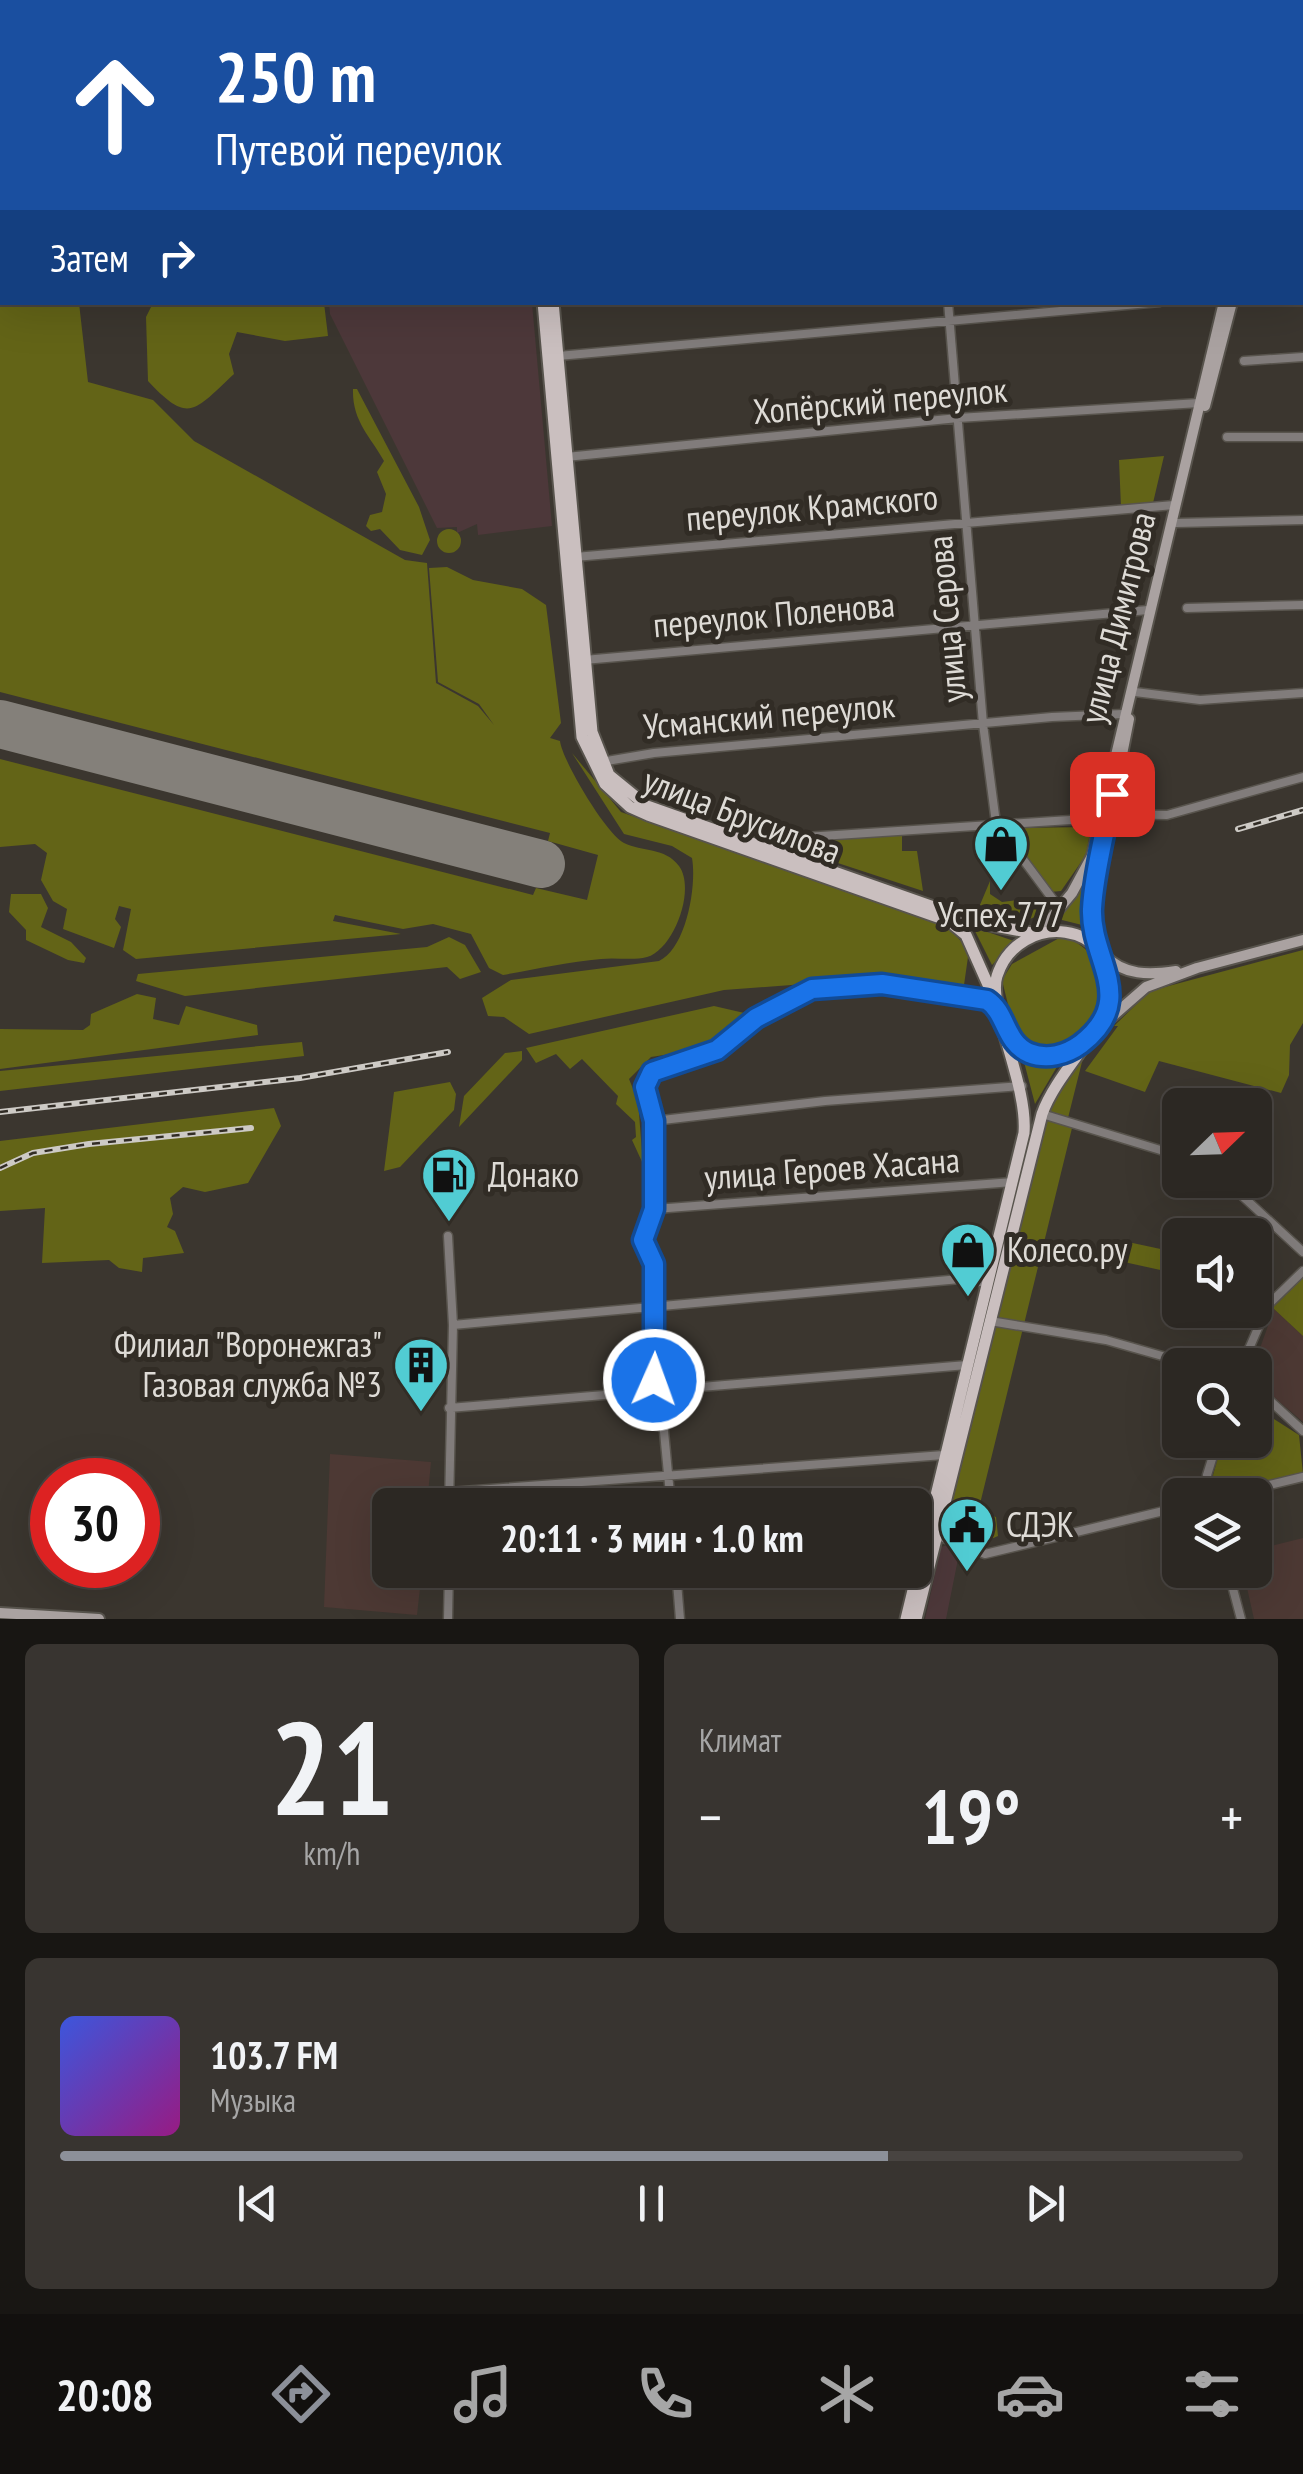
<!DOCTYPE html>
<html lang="ru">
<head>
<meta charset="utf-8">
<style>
	:root { --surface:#2c2823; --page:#383430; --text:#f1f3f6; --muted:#a6a6a6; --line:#484441; --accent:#8c9099 }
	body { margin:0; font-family:"PT Sans Narrow",sans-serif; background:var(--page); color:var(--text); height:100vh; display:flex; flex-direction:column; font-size:38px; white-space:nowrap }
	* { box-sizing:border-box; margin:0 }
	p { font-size:32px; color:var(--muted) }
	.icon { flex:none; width:55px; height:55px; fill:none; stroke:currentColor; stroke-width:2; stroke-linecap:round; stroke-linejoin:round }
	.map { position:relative; height:1619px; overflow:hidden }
	.panel { display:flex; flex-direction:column; gap:25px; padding:25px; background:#181613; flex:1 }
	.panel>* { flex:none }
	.guide { position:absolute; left:0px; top:0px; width:1305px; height:305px; box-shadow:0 10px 40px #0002,0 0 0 2px var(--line); background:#1a4fa0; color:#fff; overflow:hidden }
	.needle { width:65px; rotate:67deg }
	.tools { position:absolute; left:1162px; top:1088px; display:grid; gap:20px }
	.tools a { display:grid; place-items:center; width:110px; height:110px; border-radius:15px; background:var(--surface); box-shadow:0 10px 40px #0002,0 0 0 2px var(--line); font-size:50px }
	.speed { position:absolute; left:30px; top:1458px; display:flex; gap:20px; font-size:50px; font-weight:700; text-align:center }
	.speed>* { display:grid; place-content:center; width:130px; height:130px; border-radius:50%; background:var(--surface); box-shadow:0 10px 40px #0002,0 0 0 2px var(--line); line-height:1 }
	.speed .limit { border:15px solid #d22; background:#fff; color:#111 }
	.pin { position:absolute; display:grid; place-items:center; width:85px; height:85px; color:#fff; margin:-42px; border-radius:20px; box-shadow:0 5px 15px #0006 }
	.me { position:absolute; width:110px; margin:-55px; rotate:2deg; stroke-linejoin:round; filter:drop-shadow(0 0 8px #0008) }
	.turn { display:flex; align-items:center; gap:35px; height:210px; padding:0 50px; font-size:45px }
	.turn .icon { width:130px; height:130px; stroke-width:2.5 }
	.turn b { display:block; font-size:70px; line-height:85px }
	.then { display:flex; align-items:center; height:95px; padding:0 50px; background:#0003; gap:20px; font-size:38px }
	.big { font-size:75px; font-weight:700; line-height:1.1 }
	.panel .widget { flex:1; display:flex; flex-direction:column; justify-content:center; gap:15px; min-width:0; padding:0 35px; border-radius:15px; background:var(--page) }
	.panel .dial { align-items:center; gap:0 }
	.dial b { font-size:130px; line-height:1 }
	.song { display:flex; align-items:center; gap:30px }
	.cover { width:120px; height:120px; border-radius:15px; background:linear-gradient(135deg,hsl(230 70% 55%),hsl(310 70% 35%)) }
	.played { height:10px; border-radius:5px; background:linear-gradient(90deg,var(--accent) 70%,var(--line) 70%) }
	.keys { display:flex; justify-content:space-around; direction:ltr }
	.heat { display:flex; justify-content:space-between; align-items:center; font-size:55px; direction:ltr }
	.panel .tiles { flex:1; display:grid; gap:25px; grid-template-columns:1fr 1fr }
	.widget:last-child { grid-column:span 2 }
	.trip { position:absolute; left:372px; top:1488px; width:560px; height:100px; border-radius:15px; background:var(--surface); box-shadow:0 10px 40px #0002,0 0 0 2px var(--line); font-weight:700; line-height:100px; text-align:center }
	.menu { display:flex; height:160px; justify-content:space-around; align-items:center; background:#12100e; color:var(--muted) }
	.menu .icon { width:70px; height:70px }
	.menu .active { color:var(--accent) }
	.menu b { font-size:45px; color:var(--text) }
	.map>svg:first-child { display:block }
	.commercial { fill:#4d383a }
	.education { fill:#4d3934 }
	.green { fill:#636417 }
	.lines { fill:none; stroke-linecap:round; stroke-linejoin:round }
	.runway { stroke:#84807a; stroke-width:48 }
	.street-casing { stroke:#58544d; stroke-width:11 }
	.secondary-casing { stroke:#58544d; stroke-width:14 }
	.primary-casing { stroke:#58544d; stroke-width:15 }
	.street { stroke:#817c7b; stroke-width:8 }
	.secondary { stroke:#aaa2a1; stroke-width:10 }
	.primary { stroke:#cabfbf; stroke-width:11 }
	.rail-casing { stroke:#cdcac5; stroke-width:6 }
	.rail { stroke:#312c25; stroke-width:2.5; stroke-dasharray:8; stroke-linecap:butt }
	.route-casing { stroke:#114b97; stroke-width:25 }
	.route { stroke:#1a73e8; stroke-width:18 }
	.labels { text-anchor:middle; stroke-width:10; stroke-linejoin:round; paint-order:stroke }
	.street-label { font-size:35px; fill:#dedbd6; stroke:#312c25 }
	.poi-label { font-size:35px; fill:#dedbd6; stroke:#312c25; text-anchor:start }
</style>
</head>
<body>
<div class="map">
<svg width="1303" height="1619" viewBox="0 0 1303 1619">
	<rect width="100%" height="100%" fill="#3b362f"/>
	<path class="commercial" d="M329,303H532L552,526L478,535L477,524L457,533V527L437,528L330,314Z
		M950,1544L960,1549L946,1619H925L941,1547Z"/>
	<path class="education" d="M1274,1309L1303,1336V1422L1255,1381L1254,1365Z
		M330,1454L431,1462L427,1505H390V1570H422L417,1615L324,1607Z
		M1303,1538V1619H1254L1243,1570H1255V1550Z"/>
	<path class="green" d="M0,256L2,302L79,303L88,382L153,400L194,441L405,560L427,563L436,683L478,706L494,725L479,704L438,682L429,568L447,567L473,580L522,589L546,605L561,723L550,738L560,741C562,760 606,834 624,843C642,852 665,847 679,866C696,889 674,949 647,957C632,961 617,957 601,959C568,962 536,969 503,975L489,968L471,934L433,924L403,929L335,915L333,921L401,934L136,959L123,950L131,909L119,906L115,919L121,927L114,948L63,929L67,909L53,901L41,880L47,853L35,844L0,847V759L533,895L536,888L587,900L598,855L548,841L550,833L0,692Z
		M217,302L324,303L328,336L285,341L237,332L229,354L234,374C194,411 189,425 148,381L146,317L153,303Z
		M353,389H357L419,507L430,540L422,555L400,550L380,529L371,531L366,526L370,515L382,512L386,494L377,472L384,461C370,436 352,421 353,389Z
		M1164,456L1153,503L1121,507L1119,460Z
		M437 541a12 12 0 1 1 24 0a12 12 0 1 1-24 0Z
		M572,753L621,812L948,927L969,950L963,992L870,979L724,990L529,1034L504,1017L488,1016L482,998L511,980L659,961C686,949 697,886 692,858L672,846L624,834Z
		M1091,827L1086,855L1061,891L1050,892L1008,831L1009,828Z
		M902,832V851H917L923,891L780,844L781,839Z
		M1091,873L1086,926L1058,919L1089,873Z
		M990,881V894L1002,902L1040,897L1037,916L1023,922L977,912Z
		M11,894H41L48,908L41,927L71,942L86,958L84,963L68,960L26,940V930L9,912Z
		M973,927L1014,941L1013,944L992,965Z
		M1063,936C1154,972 1069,1089 1015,1033L1002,980L1012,964Z
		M449,937L465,945L481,972L460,979L447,967L185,996L136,981L138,974L427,947Z
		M1303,950V1023L1290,1045L1289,1075L1281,1093L1159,1061L1145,1092L1085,1071L1118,1026H1114L1150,991Z
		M137,994L156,998L153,1019L179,1025L186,1006L257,1025L258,1035L0,1069V1029L83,1030L90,1025L91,1014Z
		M714,1006L753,1015L716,1047L651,1057L629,1079L638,1101L643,1164L632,1140L636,1137L635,1122L616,1104L618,1096L582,1059L570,1069L556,1054L536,1063L526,1048Z
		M302,1042L304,1056L0,1091V1071Z
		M1093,1045L1082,1062L1068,1118L1049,1113L1065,1079Z
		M522,1051V1060L459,1127L464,1096L505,1053Z
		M1023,1058L1058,1065L1035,1104Z
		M450,1082L456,1094L454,1110L400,1167L384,1171L394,1092Z
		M274,1108L281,1126L248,1183L205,1192L183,1187L170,1198L173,1214L167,1227L175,1231L184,1253L143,1258L142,1272L119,1268L109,1260L42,1263L45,1208L0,1211V1141Z
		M1048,1118L1073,1124L978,1512L996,1517L998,1536C982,1545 961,1539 945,1532Z
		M1128,1242L1170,1251L1165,1271L1124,1262Z
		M1303,1266V1336L1274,1309L1270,1299Z
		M1255,1407L1299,1435L1303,1474L1238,1495H1216L1213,1475L1223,1440H1255Z"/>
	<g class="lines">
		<path class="runway" d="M0,724L541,864"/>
		<g class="street-casing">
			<path id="street" d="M919,0V2
				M1127,2L1156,0
				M1302,273H1303
				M948,302L983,724L996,823L1060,909
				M558,356L1160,302
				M1244,361L1303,357
				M1227,437H1303
				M566,457L958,418L1199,403
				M1176,523L1303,520
				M575,557L1174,505
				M1187,608L1303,605
				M584,660L1148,610
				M1135,692L1200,700L1303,693
				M601,762L654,753L1052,717L1123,714
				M1109,814L1167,815L1303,777
				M765,844L805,837L1101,818
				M1042,1114L1180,1156
				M654,1121L825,1101L1022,1086
				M1225,1180L1303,1252
				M655,1209L1013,1182
				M448,1236L453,1325L449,1505
				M990,1321L1106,1340L1194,1365
				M453,1325L960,1279L987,1283
				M1242,1365L1268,1305L1303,1271
				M1255,1387L1303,1431
				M449,1408L967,1365
				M449,1492L944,1455
				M1211,1495L1207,1475L1218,1440
				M1227,1495L1303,1477
				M671,1505L661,1400L654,1380V1264L643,1240L655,1209L654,1121L646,1081L662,1066L717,1050L756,1018L812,989L882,984L981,999L997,1006
				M936,1535L985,1554L1180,1507
				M676,1570L680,1619
				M1228,1570L1241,1619
				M448,1619L449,1570"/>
		</g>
		<g class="secondary-casing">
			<path id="secondary" d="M1298,2L1299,0
				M1302,19L1303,17
				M1205,406L1232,302
				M1039,933L1072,893L1092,856L1224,302
				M1099,948L1092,907L1129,719
				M1104,955C1124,976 1150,975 1176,971
				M1099,1028L1146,987L1197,968L1303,940
				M0,1613L99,1619"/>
		</g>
		<g class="primary-casing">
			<path id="primary" d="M517,0V2
				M527,0V2
				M543,302L582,737L605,784L630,807L648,815L949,921L966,935L993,996
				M553,302L592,732L609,775L647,806L979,923L1037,934
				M1011,1038C1030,1058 1056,1061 1079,1045
				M906,1619L1024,1133C1028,1084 987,1006 997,976C1019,909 1120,920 1110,995C1104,1032 1057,1072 1042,1114L916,1619"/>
		</g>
		<use href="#street" class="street"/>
		<use href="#secondary" class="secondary"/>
		<use href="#primary" class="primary"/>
		<g class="rail-casing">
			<path id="rail" d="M1238,829L1303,810
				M0,1112L300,1078L448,1052
				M0,1168L33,1153L89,1144L251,1128"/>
		</g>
		<use href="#rail" class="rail"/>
	</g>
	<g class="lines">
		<g class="route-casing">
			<path id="route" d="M654,1380V1264L643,1240L654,1209V1121L645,1087L652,1072L717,1050L756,1018L812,989L882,984L987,1000C1007,1013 1004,1042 1029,1053C1047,1060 1066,1055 1081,1044C1139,999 1090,960 1092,909C1094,870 1106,831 1112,794"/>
		</g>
		<use href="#route" class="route"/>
	</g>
	<defs>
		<g id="shop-pin" transform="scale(2.875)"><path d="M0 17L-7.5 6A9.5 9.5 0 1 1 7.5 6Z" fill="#51ccd3" stroke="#312c25"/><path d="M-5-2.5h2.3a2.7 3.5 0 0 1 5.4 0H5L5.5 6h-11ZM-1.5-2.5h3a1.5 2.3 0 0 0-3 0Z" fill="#111"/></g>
		<g id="fuel-pin" transform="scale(2.875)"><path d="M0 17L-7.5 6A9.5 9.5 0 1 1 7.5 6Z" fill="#51ccd3" stroke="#312c25"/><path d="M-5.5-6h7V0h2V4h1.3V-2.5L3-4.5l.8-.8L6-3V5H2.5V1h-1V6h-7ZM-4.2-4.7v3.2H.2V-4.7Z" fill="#111"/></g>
		<g id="building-pin" transform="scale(2.875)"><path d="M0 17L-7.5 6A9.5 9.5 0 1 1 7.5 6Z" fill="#51ccd3" stroke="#312c25"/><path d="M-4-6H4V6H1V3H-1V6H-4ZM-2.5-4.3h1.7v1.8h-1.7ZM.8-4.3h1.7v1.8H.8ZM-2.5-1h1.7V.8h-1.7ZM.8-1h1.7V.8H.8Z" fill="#111"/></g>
		<g id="civic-pin" transform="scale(2.875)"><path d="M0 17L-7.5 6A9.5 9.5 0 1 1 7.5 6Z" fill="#51ccd3" stroke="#312c25"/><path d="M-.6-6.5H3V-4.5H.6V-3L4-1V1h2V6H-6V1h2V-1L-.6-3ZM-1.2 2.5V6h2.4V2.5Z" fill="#111"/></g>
	</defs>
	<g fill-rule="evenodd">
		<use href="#shop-pin" x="1001" y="844"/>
		<use href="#fuel-pin" x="449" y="1175"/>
		<use href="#shop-pin" x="968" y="1250"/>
		<use href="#building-pin" x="421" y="1365"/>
		<use href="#civic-pin" x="967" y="1525"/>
	</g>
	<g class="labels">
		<g class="street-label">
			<text transform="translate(880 401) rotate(-5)" y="12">Хопёрский переулок</text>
			<text transform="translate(812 508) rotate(-5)" y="12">переулок Крамского</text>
			<text transform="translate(774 615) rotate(-5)" y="12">переулок Поленова</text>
			<text transform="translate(1118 618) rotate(-76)" y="12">улица Димитрова</text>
			<text transform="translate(947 619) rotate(-95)" y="12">улица Серова</text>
			<text transform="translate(769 716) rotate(-5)" y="12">Усманский переулок</text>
			<text transform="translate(742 816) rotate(21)" y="12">улица Брусилова</text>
			<text transform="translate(832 1169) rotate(-4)" y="12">улица Героев Хасана</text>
		</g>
		<g class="poi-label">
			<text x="1001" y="927" text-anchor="middle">Успех-777</text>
			<text x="488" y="1187">Донако</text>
			<text x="1007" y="1262">Колесо.ру</text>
			<text x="382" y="1357" text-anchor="end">Филиал "Воронежгаз"<tspan x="382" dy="40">Газовая служба №3</tspan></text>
			<text x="1006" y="1537">СДЭК</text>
		</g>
	</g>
</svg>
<div class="tools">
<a><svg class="needle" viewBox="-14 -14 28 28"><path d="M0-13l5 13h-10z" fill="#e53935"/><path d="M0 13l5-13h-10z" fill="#a6a6a6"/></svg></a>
<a><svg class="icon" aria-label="sound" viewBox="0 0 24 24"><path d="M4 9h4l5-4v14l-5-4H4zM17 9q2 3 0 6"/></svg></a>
<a><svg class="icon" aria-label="search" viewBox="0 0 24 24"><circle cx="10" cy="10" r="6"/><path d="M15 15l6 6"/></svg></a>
<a><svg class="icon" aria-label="layers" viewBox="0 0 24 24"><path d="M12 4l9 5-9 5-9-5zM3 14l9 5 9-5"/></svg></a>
</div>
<div class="speed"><div class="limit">30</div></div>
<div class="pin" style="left:1112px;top:794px;background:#d93025"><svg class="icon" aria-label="arrive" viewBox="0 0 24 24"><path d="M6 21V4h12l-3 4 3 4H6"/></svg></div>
<svg class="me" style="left:654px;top:1380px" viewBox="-20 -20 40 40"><circle r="17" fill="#1a73e8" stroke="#fff" stroke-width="3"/><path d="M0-11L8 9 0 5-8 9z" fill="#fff"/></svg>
<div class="trip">20:11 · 3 мин · 1.0 km</div>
<div class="guide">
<div class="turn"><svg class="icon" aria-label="ahead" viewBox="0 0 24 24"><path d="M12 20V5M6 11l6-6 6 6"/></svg><div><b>250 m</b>Путевой переулок</div></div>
<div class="then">Затем<svg class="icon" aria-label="right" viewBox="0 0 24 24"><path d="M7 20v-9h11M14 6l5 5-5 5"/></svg></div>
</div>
</div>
<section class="panel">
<div class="tiles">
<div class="widget dial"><b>21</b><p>km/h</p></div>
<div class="widget"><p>Климат</p>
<div class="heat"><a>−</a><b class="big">19°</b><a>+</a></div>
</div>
<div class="widget">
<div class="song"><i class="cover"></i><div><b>103.7 FM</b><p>Музыка</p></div></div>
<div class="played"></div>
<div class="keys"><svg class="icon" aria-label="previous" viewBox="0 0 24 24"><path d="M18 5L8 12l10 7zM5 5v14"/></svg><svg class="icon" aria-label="pause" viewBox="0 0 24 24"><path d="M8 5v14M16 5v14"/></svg><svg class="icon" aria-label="next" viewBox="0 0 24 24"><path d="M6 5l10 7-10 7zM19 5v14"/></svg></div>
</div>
</div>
</section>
<nav class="menu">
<b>20:08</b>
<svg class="icon active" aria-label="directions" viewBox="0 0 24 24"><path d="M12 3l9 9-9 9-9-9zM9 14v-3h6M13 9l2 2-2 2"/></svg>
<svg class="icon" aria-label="music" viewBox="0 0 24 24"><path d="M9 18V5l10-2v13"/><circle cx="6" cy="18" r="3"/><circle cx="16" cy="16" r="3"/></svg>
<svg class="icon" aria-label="phone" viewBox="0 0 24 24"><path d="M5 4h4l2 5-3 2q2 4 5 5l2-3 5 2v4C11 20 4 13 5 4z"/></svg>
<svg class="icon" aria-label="climate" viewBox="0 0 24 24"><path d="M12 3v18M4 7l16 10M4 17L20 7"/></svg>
<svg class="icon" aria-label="car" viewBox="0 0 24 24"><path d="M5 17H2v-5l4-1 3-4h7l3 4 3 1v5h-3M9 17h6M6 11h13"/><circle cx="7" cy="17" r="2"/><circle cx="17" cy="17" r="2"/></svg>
<svg class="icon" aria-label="filters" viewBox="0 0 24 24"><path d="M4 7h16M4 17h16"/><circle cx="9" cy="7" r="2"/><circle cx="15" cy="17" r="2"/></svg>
</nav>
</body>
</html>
